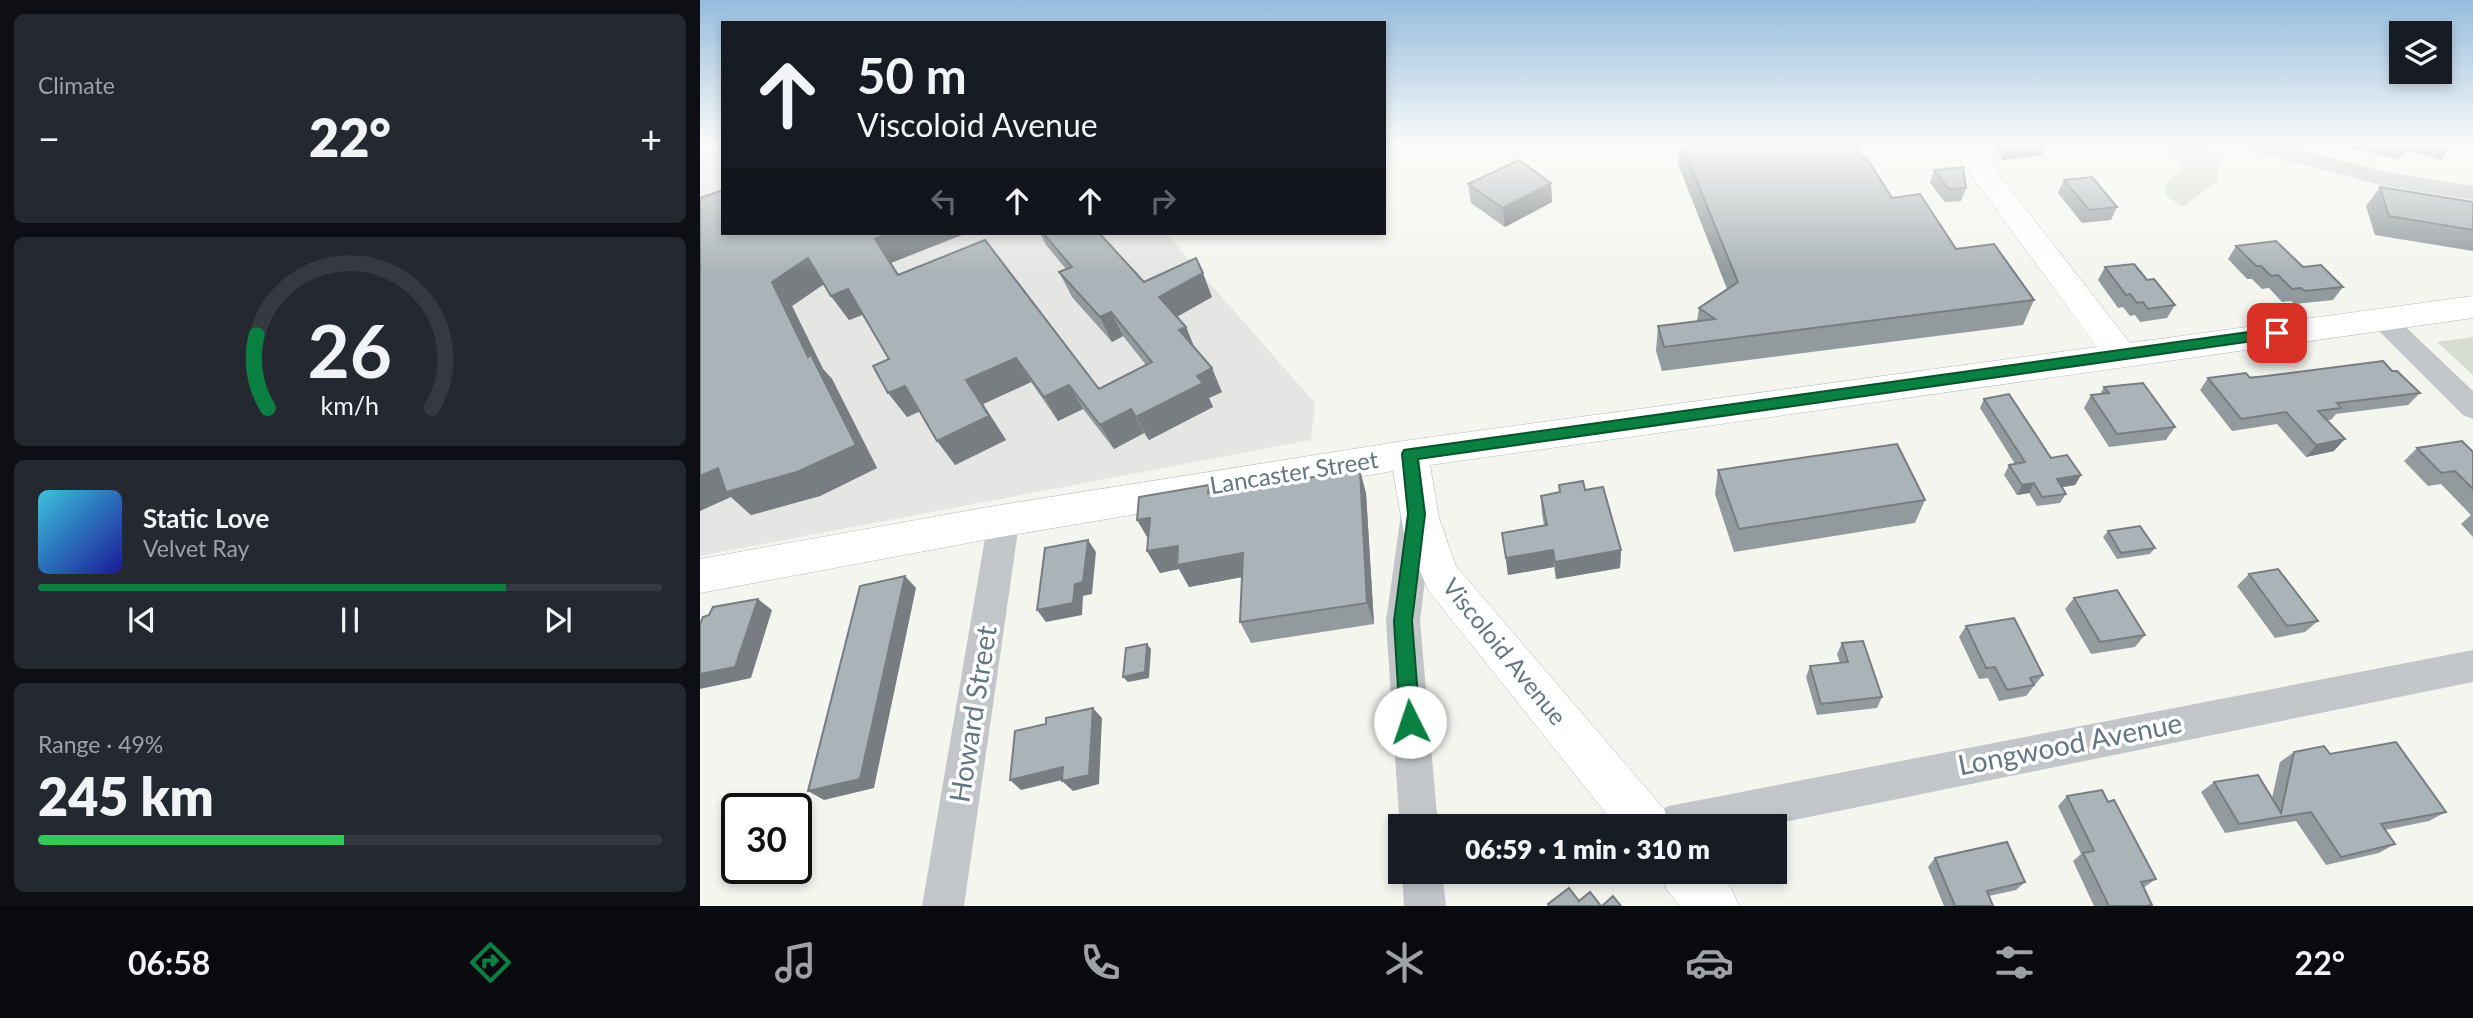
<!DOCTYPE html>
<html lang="en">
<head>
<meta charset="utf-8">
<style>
	:root { --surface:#171b24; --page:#242831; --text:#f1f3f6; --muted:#9ea1a6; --line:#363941; --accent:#0b8043 }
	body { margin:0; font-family:Lato,sans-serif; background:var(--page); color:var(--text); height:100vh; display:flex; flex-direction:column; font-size:26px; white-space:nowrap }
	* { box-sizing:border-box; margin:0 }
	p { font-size:23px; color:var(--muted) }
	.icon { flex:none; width:38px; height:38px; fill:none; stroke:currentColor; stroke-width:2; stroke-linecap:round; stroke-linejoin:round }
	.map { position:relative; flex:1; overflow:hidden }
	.sheet { display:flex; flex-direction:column; gap:14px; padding:14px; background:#0d0f14; width:700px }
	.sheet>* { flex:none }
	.top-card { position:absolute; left:21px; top:21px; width:665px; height:214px; border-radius:0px; box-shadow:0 4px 10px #0003; background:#171b24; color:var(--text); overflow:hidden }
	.tools { position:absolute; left:1689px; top:21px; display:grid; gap:14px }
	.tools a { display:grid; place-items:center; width:63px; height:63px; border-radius:0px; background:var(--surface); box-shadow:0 4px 10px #0003; font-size:35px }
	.speed { position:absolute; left:21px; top:793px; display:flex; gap:14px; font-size:35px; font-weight:700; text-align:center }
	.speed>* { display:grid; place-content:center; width:91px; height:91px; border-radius:50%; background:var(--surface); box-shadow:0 4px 10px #0003; line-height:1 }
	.speed .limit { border:4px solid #111; border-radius:10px; background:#fff; color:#111 }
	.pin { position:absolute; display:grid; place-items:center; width:60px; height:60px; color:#fff; margin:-30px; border-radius:14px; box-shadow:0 4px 10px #0006 }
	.me { position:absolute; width:77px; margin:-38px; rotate:356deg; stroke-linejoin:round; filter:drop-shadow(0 0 5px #0008) }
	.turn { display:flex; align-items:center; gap:24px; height:147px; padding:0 21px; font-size:32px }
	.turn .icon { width:91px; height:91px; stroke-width:2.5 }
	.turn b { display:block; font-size:49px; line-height:60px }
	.lanes { display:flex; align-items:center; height:66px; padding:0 21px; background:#0003; justify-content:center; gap:35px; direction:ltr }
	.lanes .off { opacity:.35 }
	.big { font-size:52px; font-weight:800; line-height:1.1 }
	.sheet .widget { flex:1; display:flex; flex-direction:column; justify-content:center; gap:10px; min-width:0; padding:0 24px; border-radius:10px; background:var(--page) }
	.sheet .dial { align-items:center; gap:0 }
	.dial svg { height:182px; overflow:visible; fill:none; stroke:var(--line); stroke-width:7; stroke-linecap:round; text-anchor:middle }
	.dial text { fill:var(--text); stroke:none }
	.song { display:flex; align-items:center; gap:21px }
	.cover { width:84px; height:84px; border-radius:10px; background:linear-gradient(135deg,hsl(190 70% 55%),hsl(240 70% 35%)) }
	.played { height:7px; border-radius:4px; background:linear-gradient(90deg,var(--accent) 75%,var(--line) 75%) }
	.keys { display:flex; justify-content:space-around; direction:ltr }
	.heat { display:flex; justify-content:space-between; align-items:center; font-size:38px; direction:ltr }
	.charge { height:10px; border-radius:5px; background:linear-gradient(90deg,#34c759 49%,var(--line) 0) }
	.trip { position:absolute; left:688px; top:814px; width:399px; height:70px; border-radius:0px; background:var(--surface); box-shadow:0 4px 10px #0003; font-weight:800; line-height:70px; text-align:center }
	.dock { display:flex; height:112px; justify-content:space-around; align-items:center; background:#090b0e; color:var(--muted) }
	.dock .icon { width:49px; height:49px }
	.dock .active { color:var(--accent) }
	.dock b { font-size:32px; color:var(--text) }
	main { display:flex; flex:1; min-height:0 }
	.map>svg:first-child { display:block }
	.built { fill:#e5e6e4 }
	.green { fill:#d6dcd1 }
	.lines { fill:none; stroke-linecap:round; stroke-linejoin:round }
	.major-casing { stroke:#b3b8bb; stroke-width:1 }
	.minor { fill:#c2c6c9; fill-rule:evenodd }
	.major { fill:#fff; fill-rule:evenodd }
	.wall { fill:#929a9d }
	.shaded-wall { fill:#777d80 }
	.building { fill:#aab3b7; stroke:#777d80; stroke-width:2 }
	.route { fill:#0b8043; stroke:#07532c; stroke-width:2 }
	.labels { text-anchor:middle; stroke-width:7; stroke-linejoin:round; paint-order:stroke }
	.street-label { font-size:24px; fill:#627683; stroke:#fff }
	.near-street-label { font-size:28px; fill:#627683; stroke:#fff }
</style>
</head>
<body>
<main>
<section class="sheet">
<div class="widget"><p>Climate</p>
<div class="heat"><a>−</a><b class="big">22°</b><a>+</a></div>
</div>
<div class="widget dial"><svg viewBox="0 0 100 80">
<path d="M14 69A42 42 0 1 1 86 69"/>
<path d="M14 69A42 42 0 0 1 9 37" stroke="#0b8043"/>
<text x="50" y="56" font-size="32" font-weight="700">26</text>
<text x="50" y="72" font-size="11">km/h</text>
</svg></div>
<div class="widget">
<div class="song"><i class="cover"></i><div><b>Static Love</b><p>Velvet Ray</p></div></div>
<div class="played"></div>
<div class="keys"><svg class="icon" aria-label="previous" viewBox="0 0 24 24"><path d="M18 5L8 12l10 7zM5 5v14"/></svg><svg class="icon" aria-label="pause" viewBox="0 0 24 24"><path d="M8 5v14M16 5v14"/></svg><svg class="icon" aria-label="next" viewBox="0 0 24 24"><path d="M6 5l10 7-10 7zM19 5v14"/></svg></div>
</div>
<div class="widget"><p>Range · 49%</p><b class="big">245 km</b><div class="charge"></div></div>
</section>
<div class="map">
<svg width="1773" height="906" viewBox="0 0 1773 906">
	<rect width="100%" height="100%" fill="#f5f5f0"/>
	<path class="built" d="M7,145H23V233H466L615,403L611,440L0,556V149Z"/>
	<path class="green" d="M1455,145L1508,147L1520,160L1517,181L1483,207L1466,196L1465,185L1484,166L1471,153Z
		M1773,337V375L1737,342Z"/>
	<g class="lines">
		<g class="major-casing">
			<path id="major" d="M1249,145H1276L1430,343L1773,296V318L730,465L739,518L756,566L964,809L971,826H916L728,590L704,533L693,471L300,537L0,593V559L300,505L710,440L1397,347Z
				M960,872H1017L1031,888L1039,906H980L967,890Z"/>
		</g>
		<path class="minor" d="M1546,145H1582L1685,172L1773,186V200L1684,186L1549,150Z
			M1682,310L1691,313L1773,391V419L1763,415L1673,325L1669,319L1673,313Z
			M717,501L728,505L733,514L720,621L738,826H700V830L686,621L701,514L706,505Z
			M300,508L311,512L316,521L317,538L264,906H222L285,538L284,521L289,512Z
			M1773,650V682L1065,826H949L955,812L969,806Z
			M702,872H742L746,906H704Z"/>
		<use href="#major" class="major"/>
	</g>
	<path class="wall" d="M979,145H1154L1162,157L1192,198L1256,249L1334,300L1323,325L962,371L956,351L958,326L997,321L999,308L1027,289L978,164Z
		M1293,145H1345L1341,155L1302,160Z
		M1644,145H1752L1741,160L1706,150L1699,160Z
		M1234,170L1266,188L1261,201L1245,202L1230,183Z
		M1364,180L1417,207L1411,220L1382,223L1358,193Z
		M851,183L852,202L805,227L771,203L768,184Z
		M1680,187L1773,202V251L1675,235L1666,206Z
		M23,190L191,263L199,275L399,389L446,365L423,336L412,342L372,297L359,272L366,269L346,245L340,233H399L444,282L512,297L477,317L486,327L494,347L522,392L509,398L513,407L449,440L444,433L414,449L383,409L358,421L331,382L283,404L306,440L255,465L220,411L207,417L189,359L163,315L149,320L131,296L124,284L92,306L123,369L132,379L177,468L120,496L51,515L31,497Z
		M1536,246L1643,287L1633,300L1595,304L1591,301L1582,302L1569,288L1562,289L1552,279H1547L1528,259Z
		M1405,267L1447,280L1475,305L1467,318L1440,322L1435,315L1430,316L1423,307L1418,308L1398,280Z
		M1692,371L1720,393L1708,405L1636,414L1631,420H1627L1634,451L1606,457L1577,424L1532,431L1500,390L1508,378Z
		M1404,387L1475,427L1466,440L1409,447L1384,408L1391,395L1400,394Z
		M1284,399L1351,458L1381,475L1375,485L1362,487L1366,494L1360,503L1337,506L1329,493L1317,495L1304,475L1309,465L1315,464L1280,408Z
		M1717,448L1773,452V537L1761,524L1771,515L1741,484L1728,486L1704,461Z
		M1018,470L1225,500L1215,523L1034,552L1015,494Z
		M509,485L512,492L666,493L674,624L551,643L540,622L542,577L489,587L479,569L460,573L447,551Z
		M859,485L885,490L921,550L920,568L856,579L854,567L808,575L802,533L844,525L842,514L841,496L859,493Z
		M1408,531L1455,548L1450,554L1417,559L1403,537Z
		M1549,574L1618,621L1605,632L1575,638L1537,586Z
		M1374,598L1445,635L1435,647L1391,654L1365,609Z
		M1266,626L1343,675L1326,696L1299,701L1288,678L1279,679L1259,637Z
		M1142,643L1182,697L1177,708L1117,715L1106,677L1110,666L1140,663L1137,654Z
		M1594,752L1630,754L1746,812L1729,821L1685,830L1695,844L1679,853L1626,865L1596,821L1525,833L1501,792L1514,782L1572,798L1580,762Z
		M1367,796L1408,802L1456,879L1443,888L1452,905L1451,906H1394L1373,861L1381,854L1358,806Z
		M1235,858L1325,882L1316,890L1289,896L1293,906H1244L1228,867Z"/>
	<path class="shaded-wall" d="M1329,145H1345L1341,155L1302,160L1307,148Z
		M851,183L852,202L805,227L803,208Z
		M190,233H267L191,263L215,300L175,239Z
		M108,258L127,282L92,306L123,369L132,379L177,468L120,496L51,515L31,497L0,511V476L18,468L108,357L72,282Z
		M503,273L512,297L469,321L459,297Z
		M148,289L166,313L149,320L131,296Z
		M411,312L423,336L412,342L400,317Z
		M486,327L496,351L479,330Z
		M316,358L331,382L283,404L306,440L255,465L237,441L266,380Z
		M512,368L522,392L509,398L513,407L449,440L436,417L497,376Z
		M369,385L383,409L358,421L344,397Z
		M205,386L223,410L207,417L188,393Z
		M431,409L444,433L414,449L400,425Z
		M1645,439L1634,451L1606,457L1616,445Z
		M660,470L666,493L674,624L667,603Z
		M1381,475L1375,485L1352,489L1357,479Z
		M1334,483L1329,493L1317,495L1322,485Z
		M450,518V542L437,520Z
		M388,540L396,552L392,594L383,596L382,615L346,622L337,610L375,584Z
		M478,546L543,553L553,575L489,587L479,569L460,573L447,551Z
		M853,550L854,567L808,575L806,558Z
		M921,550L920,568L856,579L855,562Z
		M205,576L216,588L174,788L124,800L108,791Z
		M58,599L72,610L51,678L0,689V674Z
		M447,644L451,649L449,678L428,682L423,677Z
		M393,708L402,718L399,784L373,791L362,781Z
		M363,767L374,777L321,790L310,780Z"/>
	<path class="building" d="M982,145H1154L1162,157H1166L1192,198L1220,194L1256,249L1294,244L1334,300L964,347L958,326L1015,319L999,308L1038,282Z
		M1305,145H1329L1307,148Z
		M819,160L851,183L803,208L768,184Z
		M1263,167L1266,188L1249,189L1234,170Z
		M1392,177L1417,207L1389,210L1364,180Z
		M1680,187L1773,202V230L1689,216Z
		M23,190V233H190L175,239L198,275L285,240L399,389L452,362L411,312L400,317L359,272L372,267L343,233H399L444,282L496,258L503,273L459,297L486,327L479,330L512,368L497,376L503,383L436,417L431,409L400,425L369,385L344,397L316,358L266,380L289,416L237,441L205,386L188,393L173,366L189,359L148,289L131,296L108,258L72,282L108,357L111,355L156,445L97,472L26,492L18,468L0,476V198Z
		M1576,241L1603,267L1621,265L1643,287L1605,291L1601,288L1592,289L1578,275L1571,276L1561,266H1556L1536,246Z
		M1434,264L1447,280L1454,279L1475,305L1448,309L1443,302L1437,303L1430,294L1426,295L1405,267Z
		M1683,361L1692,371H1697L1720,393L1637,403L1641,408L1618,411L1645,439L1616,445L1586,412L1541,419L1508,378L1546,373L1550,378Z
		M1443,383L1475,427L1417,434L1391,395L1409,393L1404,387Z
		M1309,394L1351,458L1367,455L1381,475L1357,479L1366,494L1342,497L1334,483L1322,485L1309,465L1325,462L1284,399Z
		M1762,441L1773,452V489L1755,471L1741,473L1717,448Z
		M1197,444L1225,500L1039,529L1018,470Z
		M660,470L667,603L540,622L543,553L477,565L478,546L447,551L450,518L437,520L439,497L509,485L508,493Z
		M883,481L885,490L903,487L921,550L855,562L853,550L806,558L802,533L847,525L841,496L860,492L859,485Z
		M1440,526L1455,548L1421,553L1408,531Z
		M388,540L383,582L375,584L373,603L337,610L345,548Z
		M1578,569L1618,621L1587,626L1549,574Z
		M205,576L160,779L108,791L160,586Z
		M1417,590L1445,635L1400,642L1374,598Z
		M58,599L35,667L0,674V624L3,617L9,615L13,607Z
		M1314,618L1343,675L1330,678L1334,685L1307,690L1295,667L1286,668L1266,626Z
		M1163,641L1182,697L1121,704L1110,666L1148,662L1142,643Z
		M447,644L445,672L423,677L426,648Z
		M393,708L389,775L362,781L363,767L310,780L315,731L346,724V718Z
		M1696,742L1746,812L1681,824L1695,844L1641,857L1611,812L1539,824L1514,782L1558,775L1581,813L1594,752L1624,746L1630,754Z
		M1402,790L1408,802L1414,800L1456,879L1441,882L1452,905L1447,906H1409L1383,853L1394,851L1367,796Z
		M1307,842L1325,882L1287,891L1293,906H1255L1235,858Z
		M869,888L879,901L890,892L901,906H849L848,904Z
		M913,896L921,906H902Z"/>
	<linearGradient id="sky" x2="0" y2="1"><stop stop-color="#95bcdd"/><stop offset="0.53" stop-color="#fafaf8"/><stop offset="1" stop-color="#fafaf8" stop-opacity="0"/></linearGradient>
	<rect width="1773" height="272" fill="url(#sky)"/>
	<path class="route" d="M1577,328L1582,330V337L718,459L725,514L712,621L720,722L717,729L710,732L703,729L700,722L694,621L708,514L702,454L704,450Z"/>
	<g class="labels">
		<g class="street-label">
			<text transform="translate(594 473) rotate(-9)" y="8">Lancaster Street</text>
			<text transform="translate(804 652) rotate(51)" y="8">Viscoloid Avenue</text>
		</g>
		<g class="near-street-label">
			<text transform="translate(273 714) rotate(-81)" y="10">Howard Street</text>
			<text transform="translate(1370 744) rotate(-11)" y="10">Longwood Avenue</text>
		</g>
	</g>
</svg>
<div class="tools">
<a><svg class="icon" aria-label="layers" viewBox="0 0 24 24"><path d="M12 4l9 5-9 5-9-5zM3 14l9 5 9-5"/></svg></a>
</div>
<div class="speed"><div class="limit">30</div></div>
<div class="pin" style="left:1577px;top:333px;background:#d93025"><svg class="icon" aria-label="arrive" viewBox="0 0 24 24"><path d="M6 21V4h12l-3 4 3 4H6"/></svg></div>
<svg class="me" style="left:710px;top:722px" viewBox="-20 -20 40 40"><circle r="19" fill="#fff"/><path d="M0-13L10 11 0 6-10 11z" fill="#0b8043"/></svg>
<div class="trip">06:59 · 1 min · 310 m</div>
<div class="top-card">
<div class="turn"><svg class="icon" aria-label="ahead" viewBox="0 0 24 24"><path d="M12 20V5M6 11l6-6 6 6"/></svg><div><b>50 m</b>Viscoloid Avenue</div></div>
<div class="lanes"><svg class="icon off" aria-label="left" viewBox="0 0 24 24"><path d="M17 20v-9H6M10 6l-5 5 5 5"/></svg><svg class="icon" aria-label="ahead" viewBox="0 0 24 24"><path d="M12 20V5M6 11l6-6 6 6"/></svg><svg class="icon" aria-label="ahead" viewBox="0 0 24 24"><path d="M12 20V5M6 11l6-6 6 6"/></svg><svg class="icon off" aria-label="right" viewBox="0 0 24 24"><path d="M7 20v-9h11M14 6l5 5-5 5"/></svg></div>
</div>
</div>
</main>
<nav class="dock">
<b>06:58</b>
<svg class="icon active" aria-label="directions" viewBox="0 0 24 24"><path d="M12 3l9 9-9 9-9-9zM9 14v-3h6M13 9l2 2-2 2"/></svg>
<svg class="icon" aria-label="music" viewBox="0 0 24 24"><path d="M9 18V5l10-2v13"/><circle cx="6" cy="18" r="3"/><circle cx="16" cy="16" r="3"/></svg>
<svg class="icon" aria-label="phone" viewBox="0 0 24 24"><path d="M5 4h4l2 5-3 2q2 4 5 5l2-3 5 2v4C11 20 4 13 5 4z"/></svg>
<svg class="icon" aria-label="climate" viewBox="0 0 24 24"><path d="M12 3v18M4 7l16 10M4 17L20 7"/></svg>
<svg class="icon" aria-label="car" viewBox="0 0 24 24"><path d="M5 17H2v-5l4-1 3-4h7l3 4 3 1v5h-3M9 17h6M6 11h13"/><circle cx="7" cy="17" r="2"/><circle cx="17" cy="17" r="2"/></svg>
<svg class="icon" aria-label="filters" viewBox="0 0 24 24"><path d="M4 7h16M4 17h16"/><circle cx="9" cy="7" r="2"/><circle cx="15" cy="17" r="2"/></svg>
<b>22°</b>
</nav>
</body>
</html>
